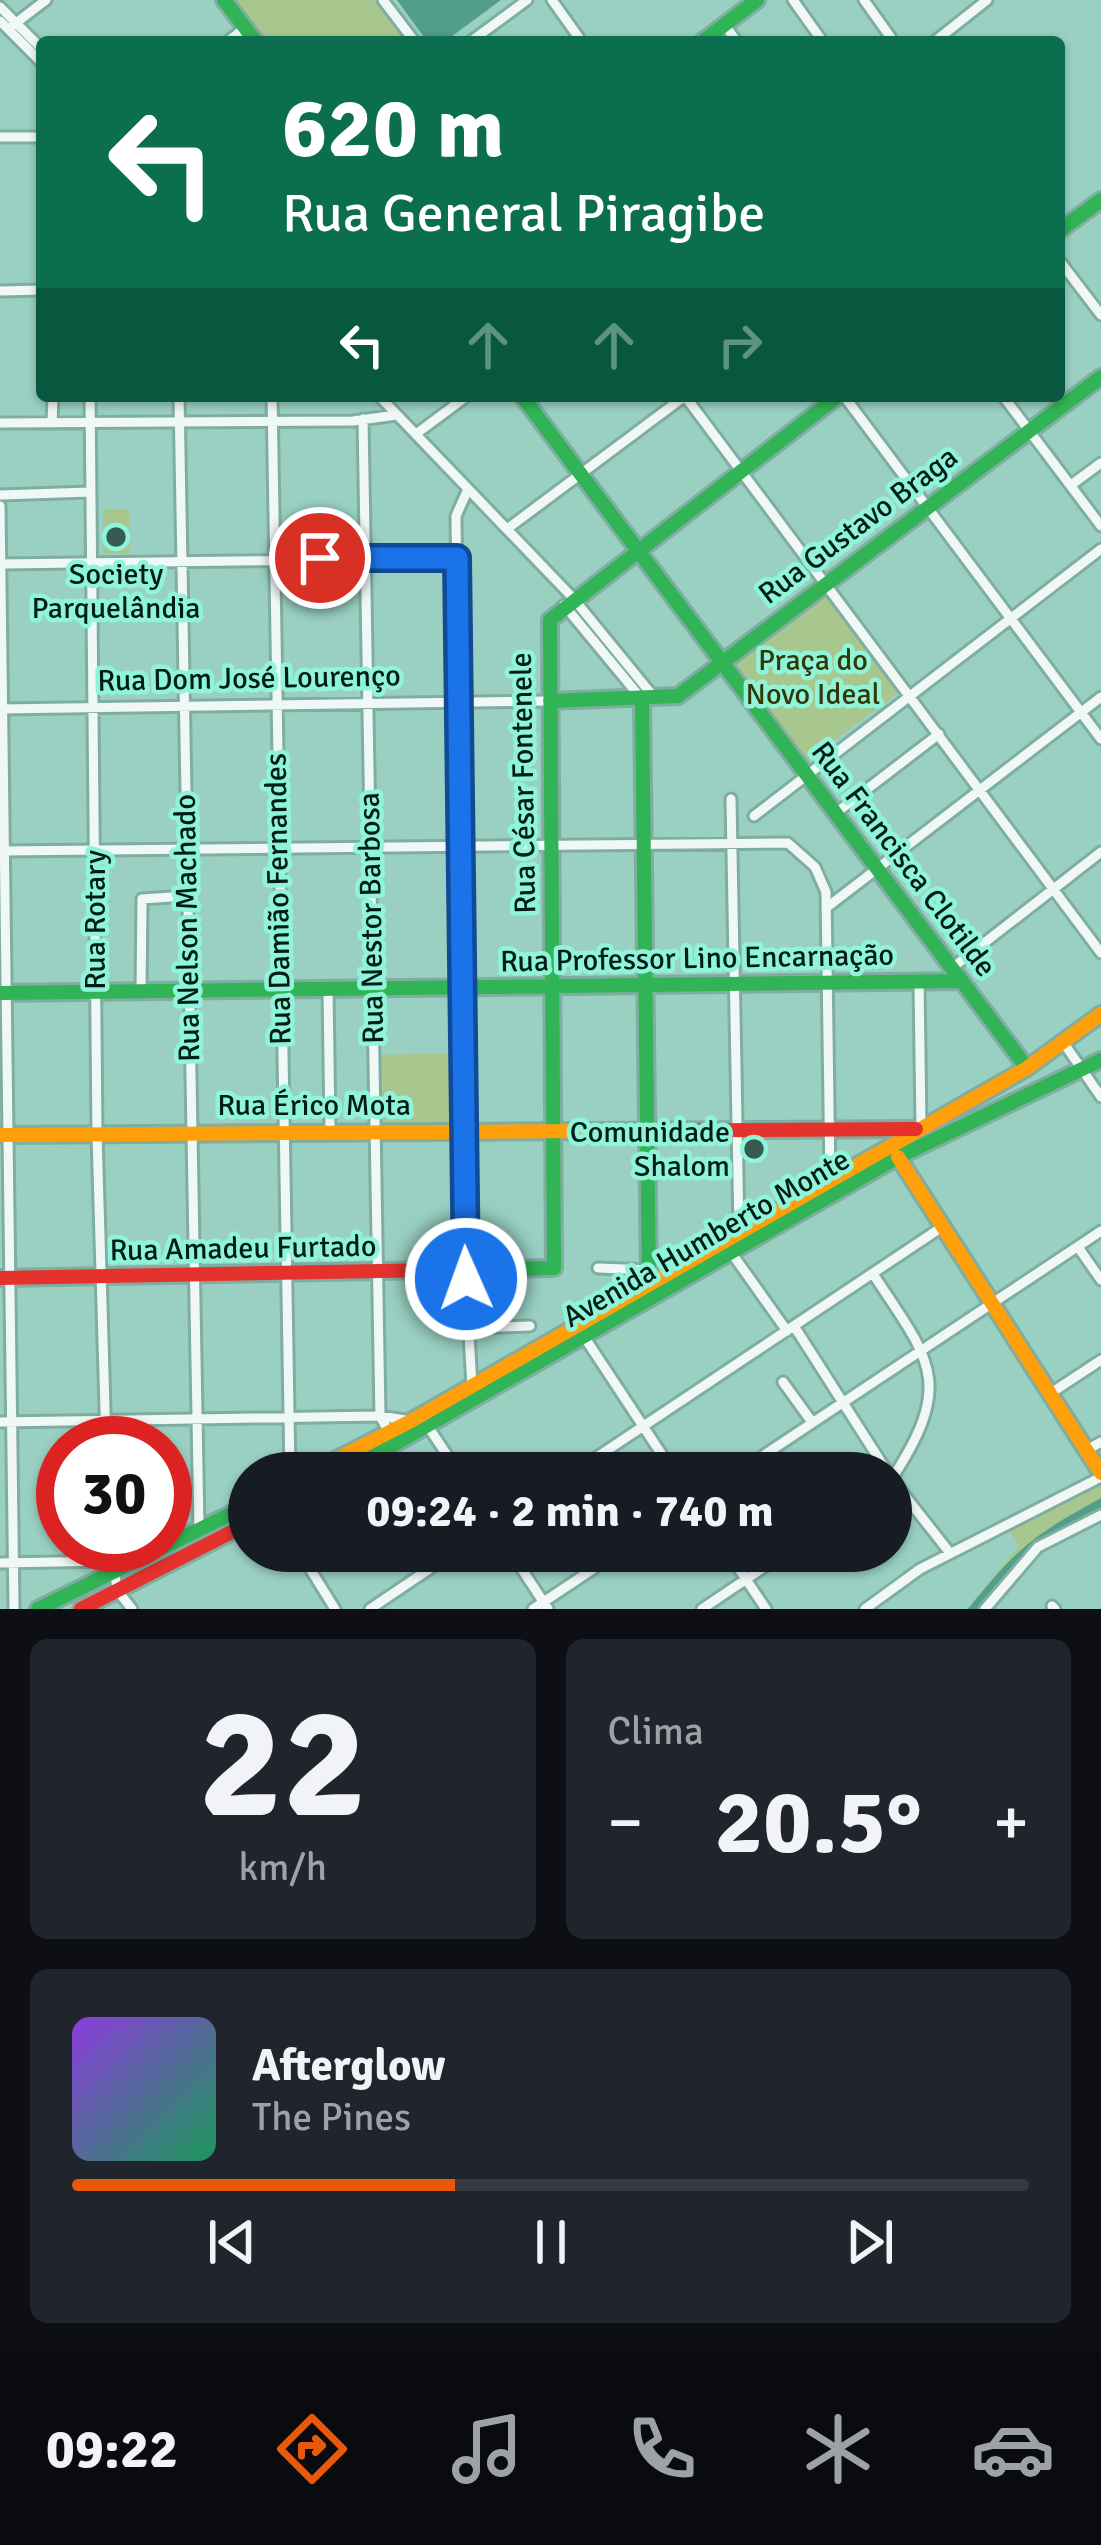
<!DOCTYPE html>
<html lang="pt">
<head>
<meta charset="utf-8">
<style>
	:root { --surface:#171b24; --page:#20242c; --text:#f1f3f6; --muted:#9ea1a6; --line:#363941; --accent:#ea580c }
	body { margin:0; font-family:Signika,sans-serif; background:var(--page); color:var(--text); height:100vh; display:flex; flex-direction:column; font-size:45px; white-space:nowrap }
	* { box-sizing:border-box; margin:0 }
	p { font-size:39px; color:var(--muted) }
	.icon { flex:none; width:66px; height:66px; fill:none; stroke:currentColor; stroke-width:2; stroke-linecap:round; stroke-linejoin:round }
	.map { position:relative; height:1609px; overflow:hidden }
	.drawer { display:flex; flex-direction:column; gap:30px; padding:30px; background:#0d0f14; flex:1 }
	.drawer>* { flex:none }
	.top-card { position:absolute; left:36px; top:36px; width:1029px; height:366px; border-radius:12px; box-shadow:0 3px 9px #0004; background:#0b6e4f; color:#fff; overflow:hidden }
	.speed { position:absolute; left:36px; top:1416px; display:flex; gap:24px; font-size:60px; font-weight:700; text-align:center }
	.speed>* { display:grid; place-content:center; width:156px; height:156px; border-radius:50%; background:var(--surface); box-shadow:0 3px 9px #0004; line-height:1 }
	.speed .limit { border:18px solid #d22; background:#fff; color:#111 }
	.pin { position:absolute; display:grid; place-items:center; width:102px; height:102px; color:#fff; margin:-51px; border:6px solid #fff; border-radius:50%; box-shadow:0 3px 12px #0007 }
	.me { position:absolute; width:132px; margin:-66px; rotate:358deg; stroke-linejoin:round; filter:drop-shadow(0 0 9px #0008) }
	.turn { display:flex; align-items:center; gap:42px; height:252px; padding:0 48px; font-size:54px }
	.turn .icon { width:156px; height:156px; stroke-width:2.5 }
	.turn b { display:block; font-size:84px; line-height:102px }
	.lanes { display:flex; align-items:center; height:114px; padding:0 48px; background:#0003; justify-content:center; gap:60px; direction:ltr }
	.lanes .off { opacity:.35 }
	.big { font-size:90px; font-weight:700; line-height:1.1 }
	.drawer .tile { flex:1; display:flex; flex-direction:column; justify-content:center; gap:18px; min-width:0; padding:0 42px; border-radius:18px; background:var(--page) }
	.drawer .dial { align-items:center; gap:0 }
	.dial b { font-size:156px; line-height:1 }
	.song { display:flex; align-items:center; gap:36px }
	.cover { width:144px; height:144px; border-radius:18px; background:linear-gradient(135deg,hsl(270 70% 55%),hsl(150 70% 35%)) }
	.played { height:12px; border-radius:6px; background:linear-gradient(90deg,var(--accent) 40%,var(--line) 40%) }
	.keys { display:flex; justify-content:space-around; direction:ltr }
	.heat { display:flex; justify-content:space-between; align-items:center; font-size:66px; direction:ltr }
	.drawer .tiles { flex:1; display:grid; gap:30px; grid-template-columns:1fr 1fr }
	.tile:last-child { grid-column:span 2 }
	.trip { position:absolute; left:228px; top:1452px; width:684px; height:120px; border-radius:60px; background:var(--surface); box-shadow:0 3px 9px #0004; font-weight:700; line-height:120px; text-align:center }
	.tab-bar { display:flex; height:192px; justify-content:space-around; align-items:center; background:#090b0e; color:var(--muted) }
	.tab-bar .icon { width:84px; height:84px }
	.tab-bar .selected { color:var(--accent) }
	.tab-bar b { font-size:54px; color:var(--text) }
	.map>svg:first-child { display:block }
	.green { fill:#a8c78e }
	.water { fill:#539d8b }
	.lines { fill:none; stroke-linecap:round; stroke-linejoin:round }
	.street-casing { stroke:#80ada2; stroke-width:15 }
	.fast-casing { stroke:#80ada2; stroke-width:20 }
	.slow-casing { stroke:#80ada2; stroke-width:20 }
	.jam-casing { stroke:#80ada2; stroke-width:20 }
	.street { stroke:#f0f8f6; stroke-width:9 }
	.fast { stroke:#30b455; stroke-width:14 }
	.slow { stroke:#ff9f0a; stroke-width:14 }
	.jam { stroke:#e5322d; stroke-width:14 }
	.route-casing { stroke:#114b97; stroke-width:30 }
	.route { stroke:#1a73e8; stroke-width:21 }
	.poi-dot { fill:#365c52; stroke:#90f4da; stroke-width:4.5 }
	.labels { text-anchor:middle; stroke-width:9; stroke-linejoin:round; paint-order:stroke }
	.street-label { font-size:30px; fill:#001d16; stroke:#90f4da }
	.poi-label { font-size:30px; fill:#001d16; stroke:#90f4da }
	.park-label { font-size:30px; fill:#333806; stroke:#90f4da }
</style>
</head>
<body>
<div class="map">
<svg width="1101" height="1609" viewBox="0 0 1101 1609">
	<rect width="100%" height="100%" fill="#99d0c2"/>
	<path class="green" d="M233,0H378L410,42H265Z
		M103,509H129V554H103Z
		M824,594L898,693L804,763L728,663Z
		M454,1053C454,1068 461,1115 456,1126L378,1125L381,1067L377,1055Z
		M1101,1485V1515L1050,1540L985,1609H967L1019,1545L1008,1529Z"/>
	<path class="water" d="M397,0H501L444,42L426,40Z
		M1101,1498V1510L1029,1548L980,1609H968C1017,1548 1032,1536 1101,1498Z"/>
	<g class="lines">
		<g class="street-casing">
			<path id="street" d="M383,0L415,42
				M552,0L582,42
				M793,0L823,42
				M864,0L894,42
				M0,7L42,49
				M0,21L42,63
				M725,25L737,42
				M12,26L46,0
				M227,42L245,28
				M470,42L527,0
				M934,42L987,0
				M0,137H42
				M1059,260L1101,315
				M0,291L42,290
				M90,396L97,1135L106,1443
				M179,396L199,1530
				M272,396L290,1473
				M379,396L573,598L653,696
				M844,396L1101,739
				M1003,396L1101,526
				M363,419L380,1416L389,1432
				M0,423L353,421L396,415
				M52,423L53,396
				M416,434L467,396
				M1071,485L1101,463
				M468,489L456,516L465,1266L472,1386
				M0,495L90,492
				M0,506L14,1609
				M507,529L685,396L1101,953
				M0,564L457,558
				M564,605L640,697
				M0,709L550,701
				M731,799L739,1231
				M836,813L939,734
				M754,816L1101,549
				M0,851L788,843L815,867L826,892L830,1179
				M826,908L1101,697
				M952,968L1101,852
				M919,983L921,1126
				M328,988L330,1132
				M141,992L142,899L186,896
				M1063,1042L1101,1097
				M1078,1247L1101,1280
				M733,1255L787,1331
				M598,1268L648,1270
				M873,1274C931,1361 955,1383 891,1480
				M794,1326L888,1473
				M470,1328L530,1326
				M581,1332L674,1473
				M783,1382L812,1422
				M1051,1393L1101,1360
				M0,1422L380,1416L405,1420
				M427,1425L459,1473
				M1087,1450L1101,1442
				M573,1473L942,1227
				M737,1473L1101,1231
				M891,1478L950,1553
				M111,1545L117,1590L132,1609
				M299,1551L335,1609
				M510,1551L548,1609
				M727,1551L766,1609
				M0,1563L111,1561
				M1052,1606L1055,1609
				M370,1609L456,1551
				M533,1609L620,1551
				M702,1609L788,1551
				M865,1609L920,1569L1101,1477
				M985,1609L1038,1547L1101,1515"/>
		</g>
		<g class="fast-casing">
			<path id="fast" d="M224,0L256,42
				M702,42L757,0
				M1059,231L1101,200
				M522,396L1027,1068
				M550,701L678,696L1101,377
				M642,702L649,1284
				M0,993L962,981
				M437,1270L554,1268L550,620L838,396
				M344,1473L898,1157L1101,1060
				M38,1609L249,1505"/>
		</g>
		<g class="slow-casing">
			<path id="slow" d="M0,1135L590,1131
				M898,1157L1101,1473
				M310,1473L411,1421L1027,1068L1101,1014"/>
		</g>
		<g class="jam-casing">
			<path id="jam" d="M590,1131L916,1129
				M0,1278L437,1270
				M81,1609L249,1523"/>
		</g>
		<use href="#street" class="street"/>
		<use href="#fast" class="fast"/>
		<use href="#slow" class="slow"/>
		<use href="#jam" class="jam"/>
	</g>
	<g class="lines">
		<g class="route-casing">
			<path id="route" d="M320,558H457L466,1279"/>
		</g>
		<use href="#route" class="route"/>
	</g>
	<g class="poi-dot">
		<circle cx="116" cy="537" r="12"/>
		<circle cx="754" cy="1149" r="12"/>
	</g>
	<g class="labels">
		<g class="street-label">
			<text transform="translate(858 525) rotate(-37)" y="10">Rua Gustavo Braga</text>
			<text transform="translate(249 678) rotate(-1)" y="10">Rua Dom José Lourenço</text>
			<text transform="translate(523 783) rotate(-91)" y="10">Rua César Fontenele</text>
			<text transform="translate(904 859) rotate(53)" y="10">Rua Francisca Clotilde</text>
			<text transform="translate(278 899) rotate(-91)" y="10">Rua Damião Fernandes</text>
			<text transform="translate(371 918) rotate(-91)" y="10">Rua Nestor Barbosa</text>
			<text transform="translate(95 920) rotate(-90)" y="10">Rua Rotary</text>
			<text transform="translate(187 928) rotate(-91)" y="10">Rua Nelson Machado</text>
			<text transform="translate(697 958) rotate(-1)" y="10">Rua Professor Lino Encarnação</text>
			<text x="314" y="1115">Rua Érico Mota</text>
			<text transform="translate(706 1238) rotate(-30)" y="10">Avenida Humberto Monte</text>
			<text transform="translate(243 1248) rotate(-1)" y="10">Rua Amadeu Furtado</text>
		</g>
		<g class="poi-label">
			<text x="116" y="584">Society<tspan x="116" dy="34">Parquelândia</tspan></text>
			<text x="730" y="1142" text-anchor="end">Comunidade<tspan x="730" dy="34">Shalom</tspan></text>
		</g>
		<g class="park-label">
			<text x="813" y="670">Praça do<tspan x="813" dy="34">Novo Ideal</tspan></text>
		</g>
	</g>
</svg>
<div class="speed"><div class="limit">30</div></div>
<div class="pin" style="left:320px;top:558px;background:#d93025"><svg class="icon" aria-label="arrive" viewBox="0 0 24 24"><path d="M6 21V4h12l-3 4 3 4H6"/></svg></div>
<svg class="me" style="left:466px;top:1279px" viewBox="-20 -20 40 40"><circle r="17" fill="#1a73e8" stroke="#fff" stroke-width="3"/><path d="M0-11L8 9 0 5-8 9z" fill="#fff"/></svg>
<div class="trip">09:24 · 2 min · 740 m</div>
<div class="top-card">
<div class="turn"><svg class="icon" aria-label="left" viewBox="0 0 24 24"><path d="M17 20v-9H6M10 6l-5 5 5 5"/></svg><div><b>620 m</b>Rua General Piragibe</div></div>
<div class="lanes"><svg class="icon" aria-label="left" viewBox="0 0 24 24"><path d="M17 20v-9H6M10 6l-5 5 5 5"/></svg><svg class="icon off" aria-label="ahead" viewBox="0 0 24 24"><path d="M12 20V5M6 11l6-6 6 6"/></svg><svg class="icon off" aria-label="ahead" viewBox="0 0 24 24"><path d="M12 20V5M6 11l6-6 6 6"/></svg><svg class="icon off" aria-label="right" viewBox="0 0 24 24"><path d="M7 20v-9h11M14 6l5 5-5 5"/></svg></div>
</div>
</div>
<section class="drawer">
<div class="tiles">
<div class="tile dial"><b>22</b><p>km/h</p></div>
<div class="tile"><p>Clima</p>
<div class="heat"><a>−</a><b class="big">20.5°</b><a>+</a></div>
</div>
<div class="tile">
<div class="song"><i class="cover"></i><div><b>Afterglow</b><p>The Pines</p></div></div>
<div class="played"></div>
<div class="keys"><svg class="icon" aria-label="previous" viewBox="0 0 24 24"><path d="M18 5L8 12l10 7zM5 5v14"/></svg><svg class="icon" aria-label="pause" viewBox="0 0 24 24"><path d="M8 5v14M16 5v14"/></svg><svg class="icon" aria-label="next" viewBox="0 0 24 24"><path d="M6 5l10 7-10 7zM19 5v14"/></svg></div>
</div>
</div>
</section>
<nav class="tab-bar">
<b>09:22</b>
<svg class="icon selected" aria-label="directions" viewBox="0 0 24 24"><path d="M12 3l9 9-9 9-9-9zM9 14v-3h6M13 9l2 2-2 2"/></svg>
<svg class="icon" aria-label="music" viewBox="0 0 24 24"><path d="M9 18V5l10-2v13"/><circle cx="6" cy="18" r="3"/><circle cx="16" cy="16" r="3"/></svg>
<svg class="icon" aria-label="phone" viewBox="0 0 24 24"><path d="M5 4h4l2 5-3 2q2 4 5 5l2-3 5 2v4C11 20 4 13 5 4z"/></svg>
<svg class="icon" aria-label="climate" viewBox="0 0 24 24"><path d="M12 3v18M4 7l16 10M4 17L20 7"/></svg>
<svg class="icon" aria-label="car" viewBox="0 0 24 24"><path d="M5 17H2v-5l4-1 3-4h7l3 4 3 1v5h-3M9 17h6M6 11h13"/><circle cx="7" cy="17" r="2"/><circle cx="17" cy="17" r="2"/></svg>
</nav>
</body>
</html>
